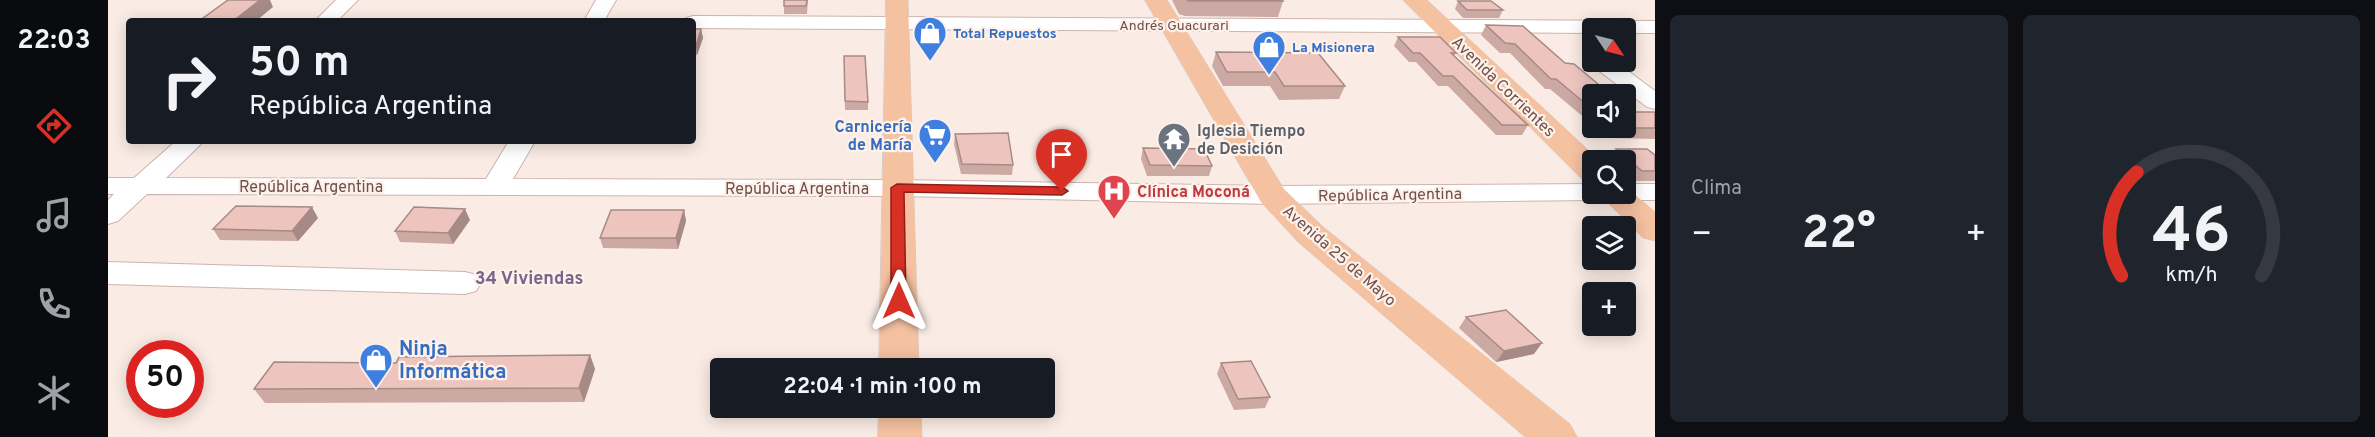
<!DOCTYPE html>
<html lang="es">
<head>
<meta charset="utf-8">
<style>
	:root { --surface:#171b24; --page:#20242c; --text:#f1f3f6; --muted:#9ea1a6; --line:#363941; --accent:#d93025 }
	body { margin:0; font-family:Overpass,sans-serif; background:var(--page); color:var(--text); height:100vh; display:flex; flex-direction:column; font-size:22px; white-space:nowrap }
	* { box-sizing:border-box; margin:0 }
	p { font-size:20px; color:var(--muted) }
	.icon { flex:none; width:33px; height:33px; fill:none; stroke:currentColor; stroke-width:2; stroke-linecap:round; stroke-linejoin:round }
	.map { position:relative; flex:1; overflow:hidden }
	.panel { display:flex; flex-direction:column; gap:15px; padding:15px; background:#0d0f14; width:720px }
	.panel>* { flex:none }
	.banner { position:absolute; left:18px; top:18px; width:570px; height:126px; border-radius:6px; box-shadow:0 3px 15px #0003; background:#171b24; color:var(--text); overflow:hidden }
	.needle { width:39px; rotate:125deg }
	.controls { position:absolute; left:1474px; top:18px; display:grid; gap:12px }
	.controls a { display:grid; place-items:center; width:54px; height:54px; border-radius:6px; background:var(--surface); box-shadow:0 3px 15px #0003; font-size:30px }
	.speed { position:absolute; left:18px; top:340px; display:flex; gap:12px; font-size:30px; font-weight:700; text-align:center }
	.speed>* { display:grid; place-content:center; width:78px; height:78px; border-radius:50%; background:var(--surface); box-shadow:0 3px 15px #0003; line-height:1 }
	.speed .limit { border:9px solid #d22; background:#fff; color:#111 }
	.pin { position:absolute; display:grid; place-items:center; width:51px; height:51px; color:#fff; margin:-62px -26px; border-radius:50% 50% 50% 0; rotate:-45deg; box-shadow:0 0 6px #0007 }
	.pin .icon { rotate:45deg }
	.me { position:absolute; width:66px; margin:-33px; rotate:0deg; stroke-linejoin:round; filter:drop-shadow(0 0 4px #0008) }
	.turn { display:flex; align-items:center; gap:21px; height:126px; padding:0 24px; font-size:27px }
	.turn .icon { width:78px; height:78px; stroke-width:2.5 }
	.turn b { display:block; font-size:42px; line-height:51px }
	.big { font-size:45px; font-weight:700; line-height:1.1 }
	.panel .card { flex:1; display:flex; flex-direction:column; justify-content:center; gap:9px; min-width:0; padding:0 21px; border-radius:9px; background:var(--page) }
	.panel .dial { align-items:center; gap:0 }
	.dial svg { height:156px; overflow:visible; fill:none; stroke:var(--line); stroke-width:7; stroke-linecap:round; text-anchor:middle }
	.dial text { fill:var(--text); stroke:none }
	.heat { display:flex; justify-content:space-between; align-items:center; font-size:33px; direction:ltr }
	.panel .tiles { flex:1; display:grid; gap:15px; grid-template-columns:repeat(2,1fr) }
	.trip { position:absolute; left:602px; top:358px; width:345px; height:60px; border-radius:6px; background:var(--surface); box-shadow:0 3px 15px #0003; font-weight:700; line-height:60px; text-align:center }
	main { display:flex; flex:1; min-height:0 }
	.tabs { display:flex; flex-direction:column; width:108px; justify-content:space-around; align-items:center; background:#090b0e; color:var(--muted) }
	.tabs .icon { width:42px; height:42px }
	.tabs .selected { color:var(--accent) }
	.tabs b { font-size:27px; color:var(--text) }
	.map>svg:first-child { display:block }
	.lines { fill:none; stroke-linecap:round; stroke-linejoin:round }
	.minor-casing { stroke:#cdb4ae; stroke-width:2 }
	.major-casing { stroke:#d4cac9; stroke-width:1 }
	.minor { fill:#fff; fill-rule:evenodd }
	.major { fill:#f4c1a1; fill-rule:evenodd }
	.wall { fill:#cca9a3 }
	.shaded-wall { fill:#a68a85 }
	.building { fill:#edc5be; stroke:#a68a85; stroke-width:1.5 }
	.route { fill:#d93025; stroke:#8d1f18; stroke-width:1.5 }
	.labels { text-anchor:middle; stroke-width:4.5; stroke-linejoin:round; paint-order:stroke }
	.far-street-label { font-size:14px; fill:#70504c; stroke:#fdf1e9 }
	.far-shop-label { font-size:14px; font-weight:bold; fill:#366cbe; stroke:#fdf1e9; text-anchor:start }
	.street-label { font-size:16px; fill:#70504c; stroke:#fdf1e9 }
	.shop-label { font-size:16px; font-weight:bold; fill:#366cbe; stroke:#fdf1e9; text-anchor:end }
	.worship-label { font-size:16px; font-weight:bold; fill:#5b616d; stroke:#fdf1e9; text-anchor:start }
	.health-label { font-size:16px; font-weight:bold; fill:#be3a42; stroke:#fdf1e9; text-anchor:start }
	.neighbourhood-label { font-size:18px; font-weight:bold; fill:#75648c; stroke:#fdf1e9 }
	.near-shop-label { font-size:20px; font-weight:bold; fill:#366cbe; stroke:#fdf1e9; text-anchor:start }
</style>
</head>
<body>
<main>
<nav class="tabs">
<b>22:03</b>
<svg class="icon selected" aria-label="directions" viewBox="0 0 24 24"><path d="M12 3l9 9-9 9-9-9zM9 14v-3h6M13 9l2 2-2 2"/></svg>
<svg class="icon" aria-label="music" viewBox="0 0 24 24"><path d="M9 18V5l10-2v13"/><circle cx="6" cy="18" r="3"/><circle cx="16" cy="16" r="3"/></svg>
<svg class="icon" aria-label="phone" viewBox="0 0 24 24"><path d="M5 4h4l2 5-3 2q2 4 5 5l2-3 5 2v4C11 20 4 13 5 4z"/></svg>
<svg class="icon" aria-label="climate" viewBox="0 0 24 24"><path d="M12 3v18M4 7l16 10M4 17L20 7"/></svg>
</nav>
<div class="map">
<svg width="1547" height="437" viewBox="0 0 1547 437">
	<rect width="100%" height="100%" fill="#faece4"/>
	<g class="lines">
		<g class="minor-casing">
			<path id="minor" d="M228,0H250L229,21H207Z
				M488,0H508L496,21H476Z
				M585,16L1547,21V33H1518V28H1485V33L585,28V21H575L578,18Z
				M1485,59V62H1508L1547,91V109L1539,107L1486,67L1483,62Z
				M68,141H96L58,178L378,179L401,141H427L405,179L790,180L1164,186L1485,184V194H1498L1495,198L1485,200L1164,204L790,196L39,194L10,221L0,224V200L6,194H0V178H26Z
				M1518,184H1547V200H1518L1508,198L1505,194H1518Z
				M0,262L357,272L368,275L373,283L368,291L357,294L0,284Z"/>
		</g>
		<g class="major-casing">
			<path id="major" d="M778,0H800L811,369H771Z
				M1037,0H1059L1176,189L1214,226L1462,424L1469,437H1417L1190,242L1153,202Z
				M1295,0H1319L1491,160H1485V181L1474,179Z
				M1518,187L1547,212V241L1535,238L1491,194H1518Z
				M771,408H813L814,437H770Z"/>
		</g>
		<use href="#minor" class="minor"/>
		<use href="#major" class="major"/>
	</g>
	<path class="wall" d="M676,0H700L699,14H676Z
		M1064,0H1174L1175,1L1170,17L1077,16L1071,14Z
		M1350,1L1395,10L1391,18H1355L1347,9Z
		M1378,25L1485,94V125L1442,89H1437L1402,53H1392L1373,35Z
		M585,29H593L595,38L589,55H585Z
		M1290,37L1348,53L1346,56L1420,125L1414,135H1388L1340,86H1330L1308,62H1301L1286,46Z
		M1108,52L1237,86L1231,99L1171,100L1162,86H1115L1104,66Z
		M736,56L760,102V110H737Z
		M1523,112H1547V139L1501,138L1488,128H1518Z
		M847,134L905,165L904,175L853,174L846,144Z
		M1035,148L1104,166L1101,176H1039L1033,159Z
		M1508,149L1547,155V181H1526L1518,174V160H1503L1501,159Z
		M576,210L578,221L570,249L495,248L492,238Z
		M210,218L190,241L112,240L105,229Z
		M362,220L345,244L292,242L287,231Z
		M1358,317L1426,354L1388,362L1351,328Z
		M482,355L487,369L476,402L157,403L146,389L288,363Z
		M1113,363L1162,397L1157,408L1126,410L1109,374Z"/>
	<path class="shaded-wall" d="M152,0H162L165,7L148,21H125Z
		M593,29L595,38L589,55L588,46Z
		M204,207L210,218L190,241L184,231Z
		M357,209L362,220L345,244L340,233Z
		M576,210L578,221L570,249L568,238Z
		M1434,343L1426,354L1388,362L1396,351Z
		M482,355L487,369L476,402L471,388Z"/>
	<path class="building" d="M120,0H152L125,21H91Z
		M676,0H699L698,6H676Z
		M1079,0H1174L1175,1H1081Z
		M1350,1H1383L1395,10H1359Z
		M1378,25L1415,26L1457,63L1466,64L1502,94H1485V110L1448,79H1443L1407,44L1397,43Z
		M585,29H593L588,46H585Z
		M1290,37H1332L1348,53H1343L1420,125H1394L1345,76H1335L1312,53H1305Z
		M1108,52L1210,53L1237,86H1176L1167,72H1119Z
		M736,56H757L760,102L737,101Z
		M1518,108L1523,112H1547V128H1508H1518Z
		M900,133L905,165L854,164L847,134Z
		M1035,148L1096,149L1104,166L1042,165Z
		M1508,149H1539L1547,155V171H1534Z
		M128,206L204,207L184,231L105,229Z
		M306,207L357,209L340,233L287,231Z
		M503,210H576L568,238H492Z
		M1398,310L1434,343L1396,351L1358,317Z
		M482,355L471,388L146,389L166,362L288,363L291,357Z
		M1143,361L1162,397L1130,399L1113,363Z"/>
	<path class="route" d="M789,184L954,187L960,191L954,195L796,192L798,301L796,305H785L783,301V188Z"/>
	<defs>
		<g id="shop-pin" transform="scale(1.725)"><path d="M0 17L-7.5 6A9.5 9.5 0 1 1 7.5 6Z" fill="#3f7fe0" stroke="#fdf1e9"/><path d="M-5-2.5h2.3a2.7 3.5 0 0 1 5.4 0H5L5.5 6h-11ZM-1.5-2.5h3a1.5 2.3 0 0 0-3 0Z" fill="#fff"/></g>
		<g id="supermarket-pin" transform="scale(1.725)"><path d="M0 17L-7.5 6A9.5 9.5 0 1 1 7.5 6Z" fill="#3f7fe0" stroke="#fdf1e9"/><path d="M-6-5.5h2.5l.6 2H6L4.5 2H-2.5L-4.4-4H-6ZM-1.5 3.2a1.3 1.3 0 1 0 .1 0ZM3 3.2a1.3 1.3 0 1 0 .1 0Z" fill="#fff"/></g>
		<g id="temple-pin" transform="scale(1.725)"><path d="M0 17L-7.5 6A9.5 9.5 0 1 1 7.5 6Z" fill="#6b7280" stroke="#fdf1e9"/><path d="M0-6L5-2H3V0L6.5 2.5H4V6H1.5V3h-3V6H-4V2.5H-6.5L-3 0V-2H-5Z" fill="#fff"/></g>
		<g id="hospital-pin" transform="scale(1.725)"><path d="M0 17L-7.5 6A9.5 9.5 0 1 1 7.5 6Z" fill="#e0444e" stroke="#fdf1e9"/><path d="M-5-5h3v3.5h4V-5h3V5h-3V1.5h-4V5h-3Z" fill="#fff"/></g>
	</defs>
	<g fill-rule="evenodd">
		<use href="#shop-pin" x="822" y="33"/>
		<use href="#shop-pin" x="1161" y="47"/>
		<use href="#supermarket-pin" x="827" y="135"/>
		<use href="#temple-pin" x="1066" y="139"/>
		<use href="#hospital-pin" x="1006" y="191"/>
		<use href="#shop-pin" x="268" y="360"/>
	</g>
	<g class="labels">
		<g class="far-street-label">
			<text x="1066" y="30">Andrés Guacurari</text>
		</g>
		<g class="far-shop-label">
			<text x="845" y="38">Total Repuestos</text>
			<text x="1184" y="52">La Misionera</text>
		</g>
		<g class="street-label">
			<text transform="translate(1396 86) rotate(44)" y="6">Avenida Corrientes</text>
			<text x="203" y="192">República Argentina</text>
			<text x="689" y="194">República Argentina</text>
			<text transform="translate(1282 194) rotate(-1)" y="6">República Argentina</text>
			<text transform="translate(1232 255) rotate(41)" y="6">Avenida 25 de Mayo</text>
		</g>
		<g class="shop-label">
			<text x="804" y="132">Carnicería<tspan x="804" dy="18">de María</tspan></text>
		</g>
		<g class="worship-label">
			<text x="1089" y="136">Iglesia Tiempo<tspan x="1089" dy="18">de Desición</tspan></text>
		</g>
		<g class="health-label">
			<text x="1029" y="197">Clínica Moconá</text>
		</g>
		<g class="neighbourhood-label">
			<text x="421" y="284">34 Viviendas</text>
		</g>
		<g class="near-shop-label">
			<text x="291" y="355">Ninja<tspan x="291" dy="23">Informática</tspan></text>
		</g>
	</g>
</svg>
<div class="controls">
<a><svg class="needle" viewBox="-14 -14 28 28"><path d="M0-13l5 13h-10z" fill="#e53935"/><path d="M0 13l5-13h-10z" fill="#9ea1a6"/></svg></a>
<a><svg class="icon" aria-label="sound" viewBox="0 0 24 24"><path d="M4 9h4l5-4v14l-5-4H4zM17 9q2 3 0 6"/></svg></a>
<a><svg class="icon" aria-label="search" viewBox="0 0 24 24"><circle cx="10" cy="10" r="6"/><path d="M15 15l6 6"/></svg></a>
<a><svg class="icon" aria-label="layers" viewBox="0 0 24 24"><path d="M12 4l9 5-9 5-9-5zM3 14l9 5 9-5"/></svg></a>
<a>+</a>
</div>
<div class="speed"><div class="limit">50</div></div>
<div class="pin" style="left:954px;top:191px;background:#d93025"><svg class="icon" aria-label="arrive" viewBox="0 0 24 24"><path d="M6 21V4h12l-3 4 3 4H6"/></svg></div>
<svg class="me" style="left:791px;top:301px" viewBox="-20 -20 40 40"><path d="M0-17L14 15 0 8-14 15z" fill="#d93025" stroke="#fff" stroke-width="4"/></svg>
<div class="trip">22:04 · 1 min · 100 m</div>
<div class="banner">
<div class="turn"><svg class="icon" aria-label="right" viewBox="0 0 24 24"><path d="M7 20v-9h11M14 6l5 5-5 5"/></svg><div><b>50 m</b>República Argentina</div></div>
</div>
</div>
<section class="panel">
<div class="tiles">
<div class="card"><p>Clima</p>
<div class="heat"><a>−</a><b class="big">22°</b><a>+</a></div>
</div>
<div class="card dial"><svg viewBox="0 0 100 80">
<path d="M14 69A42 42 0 1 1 86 69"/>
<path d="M14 69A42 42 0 0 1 22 16" stroke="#d93025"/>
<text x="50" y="56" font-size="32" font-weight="700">46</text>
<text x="50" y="72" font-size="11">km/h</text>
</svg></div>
</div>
</section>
</main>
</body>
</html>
